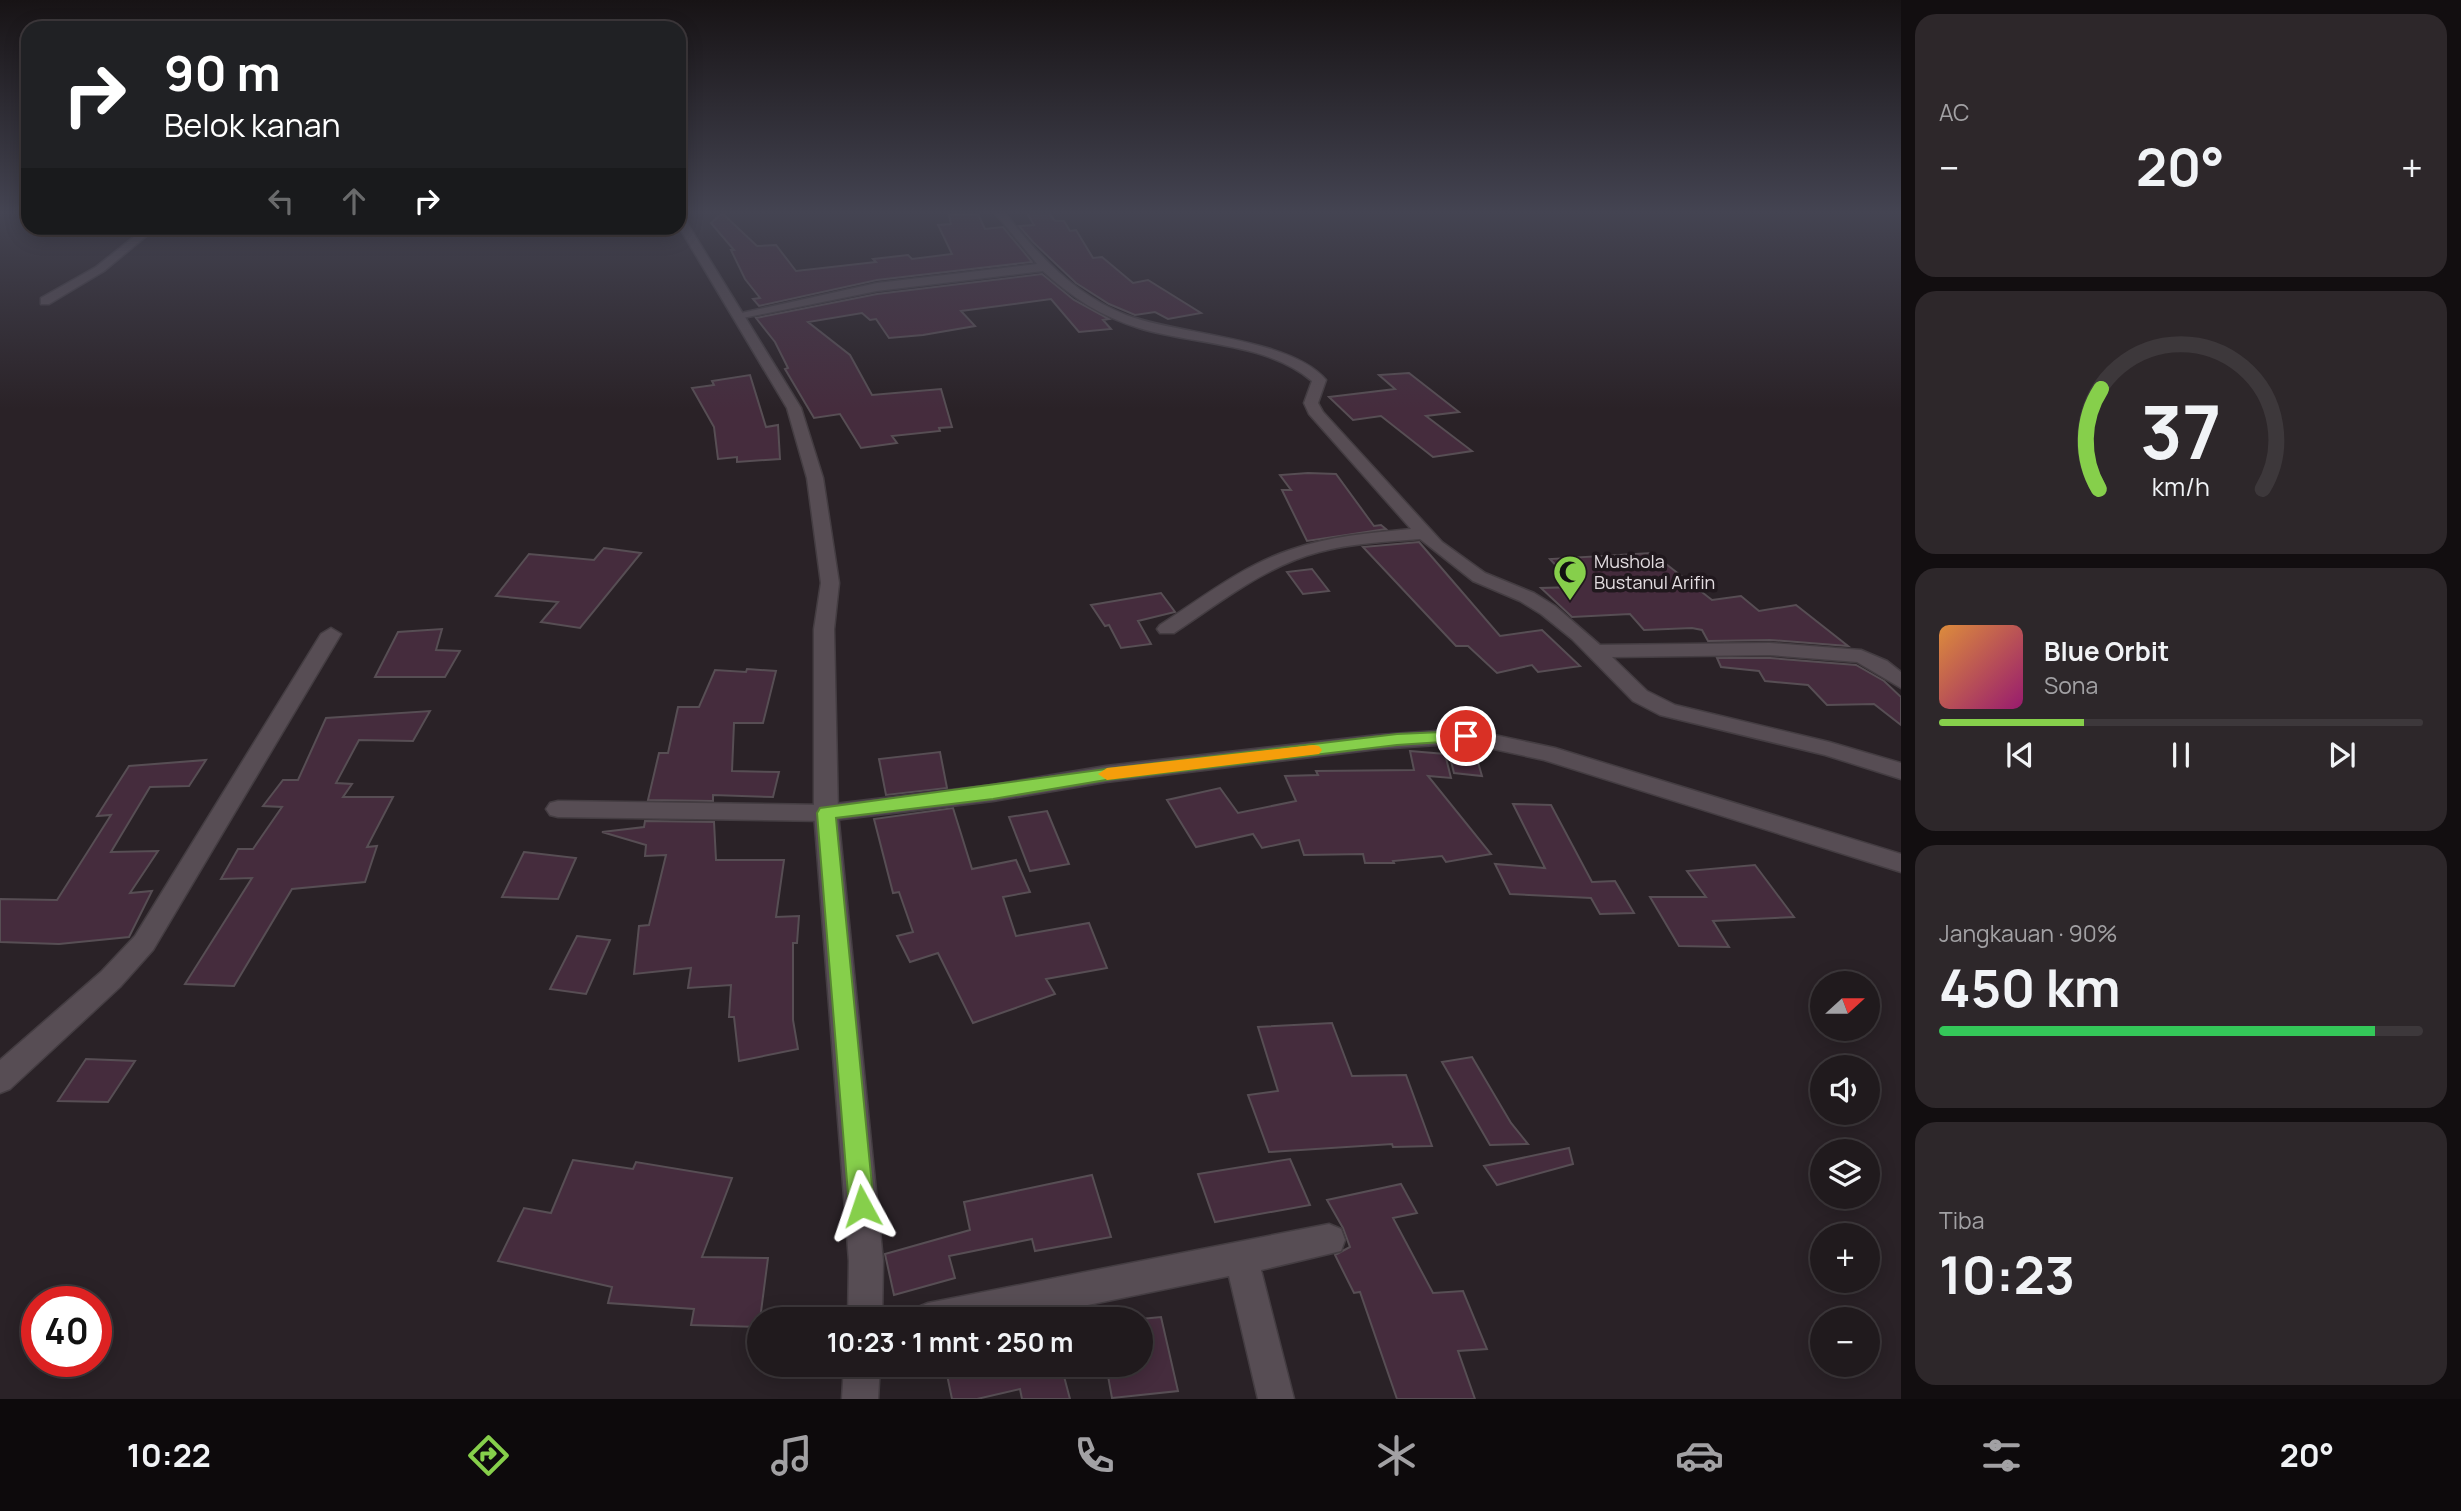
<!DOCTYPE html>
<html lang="id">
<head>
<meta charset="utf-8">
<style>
	:root { --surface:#201a1d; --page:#2d272a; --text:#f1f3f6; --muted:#a2a1a4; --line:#3d383b; --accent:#86cf4b }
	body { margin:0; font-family:Manrope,sans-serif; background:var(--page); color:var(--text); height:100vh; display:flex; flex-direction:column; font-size:26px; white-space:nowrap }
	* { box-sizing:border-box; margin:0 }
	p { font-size:23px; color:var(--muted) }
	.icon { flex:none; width:38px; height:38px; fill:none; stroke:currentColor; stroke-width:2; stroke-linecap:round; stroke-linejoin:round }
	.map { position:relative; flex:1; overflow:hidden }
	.drawer { display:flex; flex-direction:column; gap:14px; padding:14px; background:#120e10; width:560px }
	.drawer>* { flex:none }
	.top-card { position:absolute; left:21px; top:21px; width:665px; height:214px; border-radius:21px; box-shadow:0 4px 18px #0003,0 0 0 2px var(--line); background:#202124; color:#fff; overflow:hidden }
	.needle { width:46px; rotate:69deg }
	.controls { position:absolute; left:1810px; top:971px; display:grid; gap:14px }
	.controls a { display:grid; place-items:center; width:70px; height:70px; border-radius:50%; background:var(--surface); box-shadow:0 4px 18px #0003,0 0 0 2px var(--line); font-size:35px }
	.speed { position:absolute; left:21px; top:1286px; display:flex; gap:14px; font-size:35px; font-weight:700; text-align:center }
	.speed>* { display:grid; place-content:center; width:91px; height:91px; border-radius:50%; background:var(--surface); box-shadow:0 4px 18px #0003,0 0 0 2px var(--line); line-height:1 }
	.speed .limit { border:10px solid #d22; background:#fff; color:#111 }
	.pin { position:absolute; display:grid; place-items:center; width:60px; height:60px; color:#fff; margin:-30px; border:4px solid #fff; border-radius:50%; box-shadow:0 2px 7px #0007 }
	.me { position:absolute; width:77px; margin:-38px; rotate:355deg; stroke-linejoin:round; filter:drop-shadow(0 0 5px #0008) }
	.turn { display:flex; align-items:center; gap:24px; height:147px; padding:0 28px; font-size:32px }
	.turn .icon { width:91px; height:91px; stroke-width:2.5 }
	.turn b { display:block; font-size:49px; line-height:60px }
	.lanes { display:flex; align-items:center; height:66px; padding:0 28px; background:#0003; justify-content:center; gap:35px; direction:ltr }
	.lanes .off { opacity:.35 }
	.big { font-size:52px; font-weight:700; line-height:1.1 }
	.drawer .card { flex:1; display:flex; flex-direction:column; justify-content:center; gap:10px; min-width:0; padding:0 24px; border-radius:21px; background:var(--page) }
	.drawer .dial { align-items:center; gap:0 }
	.dial svg { height:182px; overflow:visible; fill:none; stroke:var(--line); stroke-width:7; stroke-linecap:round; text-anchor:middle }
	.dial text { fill:var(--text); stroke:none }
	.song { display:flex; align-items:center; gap:21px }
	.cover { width:84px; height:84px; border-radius:10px; background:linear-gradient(135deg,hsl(30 70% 55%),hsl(320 70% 35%)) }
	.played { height:7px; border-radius:4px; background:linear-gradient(90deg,var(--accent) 30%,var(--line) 30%) }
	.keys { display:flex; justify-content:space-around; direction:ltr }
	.heat { display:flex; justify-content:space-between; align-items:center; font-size:38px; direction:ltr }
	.charge { height:10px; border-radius:5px; background:linear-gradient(90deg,#34c759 90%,var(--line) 0) }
	.trip { position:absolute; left:747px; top:1307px; width:406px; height:70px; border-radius:35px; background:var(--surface); box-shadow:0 4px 18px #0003,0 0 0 2px var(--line); font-weight:700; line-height:70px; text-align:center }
	.tabs { display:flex; height:112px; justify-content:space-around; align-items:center; background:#0d0a0c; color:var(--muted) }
	.tabs .icon { width:49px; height:49px }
	.tabs .selected { color:var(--accent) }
	.tabs b { font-size:32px; color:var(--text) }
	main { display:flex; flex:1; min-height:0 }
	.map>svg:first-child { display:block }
	.building { fill:#452c3d; stroke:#574e54; stroke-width:2 }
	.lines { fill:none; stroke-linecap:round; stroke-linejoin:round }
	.street-casing { stroke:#443d42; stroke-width:3 }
	.secondary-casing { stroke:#443d42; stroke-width:3 }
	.street { fill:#574d54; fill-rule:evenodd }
	.secondary { fill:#574d54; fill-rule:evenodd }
	.route { fill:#86cf4b; stroke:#578731; stroke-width:2 }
	.slow { fill:#f59e0b }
	.labels { text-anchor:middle; stroke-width:7; stroke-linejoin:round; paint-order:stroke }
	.poi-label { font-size:18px; fill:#e3dde1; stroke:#20181d; text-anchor:start }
</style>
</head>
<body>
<main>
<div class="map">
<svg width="1901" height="1399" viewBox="0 0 1901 1399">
	<rect width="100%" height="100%" fill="#2a2227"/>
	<path class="building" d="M722,213L757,246L776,245L796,271L876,262L873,259L908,255L912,259L952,254L938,225L951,224L949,215L978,214L985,229L1003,227L1032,262L877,280L759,306L753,299L760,298L745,279L731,250H734L711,223Z
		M1027,213H1049L1055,221H1064L1070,231L1076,230L1093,258L1102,257L1133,283L1148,280L1201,313L1168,319L1155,312L1135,315L1109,304L1076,283L1033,242L1019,226L1034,225Z
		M1042,274L1074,300L1109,319L1103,320L1111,329L1079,332L1051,299L961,311L975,326L923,335L889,338L876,319L870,320L862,313L808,322L850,355L872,395L941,389L952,427L939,428L940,431L892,436L897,443L861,448L840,414L814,418L785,369L788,368L775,342L756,318L877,294Z
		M1409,373L1459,412L1426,416L1472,451L1433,457L1381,416L1353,420L1329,397L1395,389L1379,375Z
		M750,375L766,427L778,425L780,459L737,462V457L718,459L714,427L692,388L714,385L712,381Z
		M1308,473L1336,474L1374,526L1381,525L1386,529L1307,541L1282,490H1291L1280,475Z
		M1419,542L1500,636L1542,630L1580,666L1538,672L1532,665L1497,673L1468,646H1456L1363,547Z
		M604,548L641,553L580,628L541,622L558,602L496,596L529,554L594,560Z
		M1652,553L1712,600L1741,596L1759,611L1796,605L1848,646L1770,640L1708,641L1702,630L1692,628L1644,630L1630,614L1572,617L1541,588L1576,587L1550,559Z
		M1312,569L1329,591L1303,594L1287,572Z
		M1161,593L1175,612L1138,621L1151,644L1121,648L1109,625L1105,626L1091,605Z
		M442,629L436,650L460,651L445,677H375L398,632Z
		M1717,658H1770L1856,665L1884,681L1901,697V725L1874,704L1827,705L1808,685L1765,681L1759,671L1721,667Z
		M747,669L776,671L763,723H734L732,771L779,772L773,797L713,795V801L648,800L659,753H668L678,707H699L715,670L746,672Z
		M430,711L413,741L359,740L336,783L352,784L343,797H393L367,847L377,846L365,882L292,889L234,986L185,984L252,878L221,879L238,849H253L282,807L263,806L283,780H298L326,718Z
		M1448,749L1475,752L1482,776L1454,773Z
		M1410,751L1445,754L1451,778L1428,776L1491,854L1446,862L1442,856L1393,861L1394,863H1365L1363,854L1304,855L1299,840L1262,848L1253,834L1196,847L1167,800L1220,788L1238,813L1296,801L1285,776L1318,775L1316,771L1414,770Z
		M940,752L947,788L886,795L879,759Z
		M206,760L189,786L150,787L111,852L158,851L130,893L152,891L129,937L59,944L0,942V899L57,900L111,815L97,816L129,766Z
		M1513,804L1551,805L1592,882L1615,881L1634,913L1600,914L1591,898L1510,894L1495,864L1545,868Z
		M953,808L972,869L1016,860L1030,892L1003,897L1016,936L1089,923L1107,968L1046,979L1055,994L973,1023L938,953L910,962L897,936L913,932L899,892L893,893L874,819Z
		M1047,811L1069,864L1030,871L1009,817Z
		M645,821L714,822L716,860H784L776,917L799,916L797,943H793V1020L798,1049L739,1061L734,1017H729L731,985L688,988L691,968L634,974L639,926L649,925L666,855L645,856L646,845L602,832L644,827Z
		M524,852L576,858L558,899L502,897Z
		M1755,865L1794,917L1713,921L1729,947L1679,946L1650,897H1706L1687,871Z
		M577,936L610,940L586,994L550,989Z
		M1332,1023L1352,1076L1406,1075L1432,1146L1393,1147L1392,1144L1269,1152L1248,1095L1278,1091L1258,1027Z
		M1472,1057L1511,1123L1528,1144L1490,1145L1442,1062Z
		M86,1059L135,1061L108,1102L58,1101Z
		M1569,1148L1573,1164L1497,1185L1484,1166Z
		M1290,1159L1310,1205L1215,1222L1198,1174Z
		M573,1160L633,1169L636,1162L732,1178L702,1257L768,1258L759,1327L691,1325L694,1309L608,1303L612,1287L498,1261L524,1208L551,1213Z
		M1092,1175L1111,1237L1035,1251L1032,1239L949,1256L955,1278L894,1295L885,1254L970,1230L964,1202Z
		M1401,1184L1417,1213L1393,1218L1433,1293L1463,1291L1487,1349L1458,1351L1475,1399H1397L1360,1292L1354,1293L1335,1255L1350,1247L1343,1228L1327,1200Z
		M1161,1317L1178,1391L1112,1398L1106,1365H1141V1319Z
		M945,1365H1061L1070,1399H1022L1020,1389L977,1399H952Z"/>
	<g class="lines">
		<g class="street-casing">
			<path id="street" d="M995,213H1005C1038,255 1075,295 1126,315C1179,335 1291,338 1326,380L1318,403L1323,412L1442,542L1485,573L1534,593L1555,606L1600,645L1770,643L1861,650L1887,661L1901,672V688L1857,662L1770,655L1612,657L1647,691L1675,705L1829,742L1901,763V779L1825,755L1660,715L1633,701L1572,639L1541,614L1520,601L1473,581L1420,539C1386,542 1352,543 1319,552C1265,566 1220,603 1174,633H1160L1157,629L1160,625C1202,598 1242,566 1290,550C1329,536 1370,533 1411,529L1309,414L1304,403L1312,381C1266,342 1194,345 1139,328C1102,317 1071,297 1043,271L877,291L738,319L732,315L877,283L1037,264Z
				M145,228H156L104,271L49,304H41V298L96,267Z
				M331,628L341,634L153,950L120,987L10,1089L0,1093V1060L101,972L135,936L321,634Z
				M1466,729L1555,748L1901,854V872L1544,760L1466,743L1378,749L1106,782L993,801L826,821L558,817L550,815L546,809L550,803L558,801L826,805L993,785L1106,766L1378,735Z
				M1329,1224L1341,1229L1345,1240L1341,1251L1261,1270L1294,1399H1258L1229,1276L1015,1320H911L916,1308L928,1303Z"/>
		</g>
		<g class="secondary-casing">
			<path id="secondary" d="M679,215L684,218L801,408L823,478L839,583L834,629L838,813L883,1261L882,1320H848L849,1261L814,813V629L821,583L807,478L787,408L679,227Z
				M844,1365H880L878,1399H842Z"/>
		</g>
		<use href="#street" class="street"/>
		<use href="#secondary" class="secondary"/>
	</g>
	<linearGradient id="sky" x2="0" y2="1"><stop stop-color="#171315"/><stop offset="0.52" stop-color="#444452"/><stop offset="1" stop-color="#444452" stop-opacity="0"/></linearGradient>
	<rect width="1901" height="409" fill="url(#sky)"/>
	<path class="route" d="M1466,731L1472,732V740L1397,745L1106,780L993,799L836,818L874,1206L870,1214L862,1217L853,1214L849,1206L817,813L820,808L1106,769L1397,734Z"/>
	<path class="slow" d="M1313,745L1319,746L1322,750L1319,754L1107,780L1098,774L1107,768Z"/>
	<defs>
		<g id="mosque-pin" transform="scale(1.75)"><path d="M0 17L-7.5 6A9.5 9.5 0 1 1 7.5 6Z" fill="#86cf4b" stroke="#20181d"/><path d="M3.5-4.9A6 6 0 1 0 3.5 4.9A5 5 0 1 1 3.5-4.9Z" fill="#111"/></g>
	</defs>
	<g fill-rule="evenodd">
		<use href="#mosque-pin" x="1570" y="572"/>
	</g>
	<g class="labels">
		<g class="poi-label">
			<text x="1594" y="568">Mushola<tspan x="1594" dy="21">Bustanul Arifin</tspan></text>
		</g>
	</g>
</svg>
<div class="controls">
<a><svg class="needle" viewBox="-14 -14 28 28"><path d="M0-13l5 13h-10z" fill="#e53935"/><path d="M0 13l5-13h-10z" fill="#a2a1a4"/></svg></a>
<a><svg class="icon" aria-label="sound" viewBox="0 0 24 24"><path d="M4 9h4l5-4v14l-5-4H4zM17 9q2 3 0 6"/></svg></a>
<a><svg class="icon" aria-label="layers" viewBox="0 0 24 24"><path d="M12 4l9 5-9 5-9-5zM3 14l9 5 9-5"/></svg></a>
<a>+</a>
<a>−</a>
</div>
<div class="speed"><div class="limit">40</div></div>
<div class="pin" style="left:1466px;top:736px;background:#d93025"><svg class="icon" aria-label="arrive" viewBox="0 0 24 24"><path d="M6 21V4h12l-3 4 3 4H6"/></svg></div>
<svg class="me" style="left:862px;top:1206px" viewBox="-20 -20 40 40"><path d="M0-17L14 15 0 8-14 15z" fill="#86cf4b" stroke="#fff" stroke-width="4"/></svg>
<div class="trip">10:23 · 1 mnt · 250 m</div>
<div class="top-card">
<div class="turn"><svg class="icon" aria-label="right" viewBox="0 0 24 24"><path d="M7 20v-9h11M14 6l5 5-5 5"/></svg><div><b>90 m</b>Belok kanan</div></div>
<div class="lanes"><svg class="icon off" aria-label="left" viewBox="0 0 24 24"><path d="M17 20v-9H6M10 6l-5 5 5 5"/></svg><svg class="icon off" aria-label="ahead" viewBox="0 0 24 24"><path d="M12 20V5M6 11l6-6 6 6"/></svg><svg class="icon" aria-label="right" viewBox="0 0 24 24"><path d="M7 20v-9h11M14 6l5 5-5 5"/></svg></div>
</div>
</div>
<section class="drawer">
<div class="card"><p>AC</p>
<div class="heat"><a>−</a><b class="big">20°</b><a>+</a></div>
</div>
<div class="card dial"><svg viewBox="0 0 100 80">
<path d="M14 69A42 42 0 1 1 86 69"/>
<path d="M14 69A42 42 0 0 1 15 25" stroke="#86cf4b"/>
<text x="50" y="56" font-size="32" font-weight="700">37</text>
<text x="50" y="72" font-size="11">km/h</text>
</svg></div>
<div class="card">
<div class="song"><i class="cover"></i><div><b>Blue Orbit</b><p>Sona</p></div></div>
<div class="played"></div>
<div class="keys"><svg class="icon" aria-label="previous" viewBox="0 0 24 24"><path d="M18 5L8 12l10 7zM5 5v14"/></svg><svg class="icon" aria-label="pause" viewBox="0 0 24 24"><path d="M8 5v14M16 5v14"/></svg><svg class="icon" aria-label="next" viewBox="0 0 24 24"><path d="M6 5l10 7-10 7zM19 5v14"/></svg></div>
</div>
<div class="card"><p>Jangkauan · 90%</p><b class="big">450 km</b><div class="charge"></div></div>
<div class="card"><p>Tiba</p><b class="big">10:23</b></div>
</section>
</main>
<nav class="tabs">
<b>10:22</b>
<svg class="icon selected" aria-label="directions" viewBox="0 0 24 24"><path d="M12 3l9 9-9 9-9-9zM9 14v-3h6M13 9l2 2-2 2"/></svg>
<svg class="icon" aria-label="music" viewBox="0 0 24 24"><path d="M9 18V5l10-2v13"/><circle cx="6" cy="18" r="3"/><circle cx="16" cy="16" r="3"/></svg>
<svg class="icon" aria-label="phone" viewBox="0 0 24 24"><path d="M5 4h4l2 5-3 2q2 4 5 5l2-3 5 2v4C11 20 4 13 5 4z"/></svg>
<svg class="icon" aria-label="climate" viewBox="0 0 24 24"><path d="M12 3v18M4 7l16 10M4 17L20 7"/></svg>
<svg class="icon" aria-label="car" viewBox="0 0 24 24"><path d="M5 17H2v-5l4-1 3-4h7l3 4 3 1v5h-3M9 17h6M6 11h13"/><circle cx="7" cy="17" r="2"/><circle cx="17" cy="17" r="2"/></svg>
<svg class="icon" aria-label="filters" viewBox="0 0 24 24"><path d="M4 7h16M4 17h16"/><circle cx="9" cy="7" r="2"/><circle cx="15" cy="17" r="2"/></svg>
<b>20°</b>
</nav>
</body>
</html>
